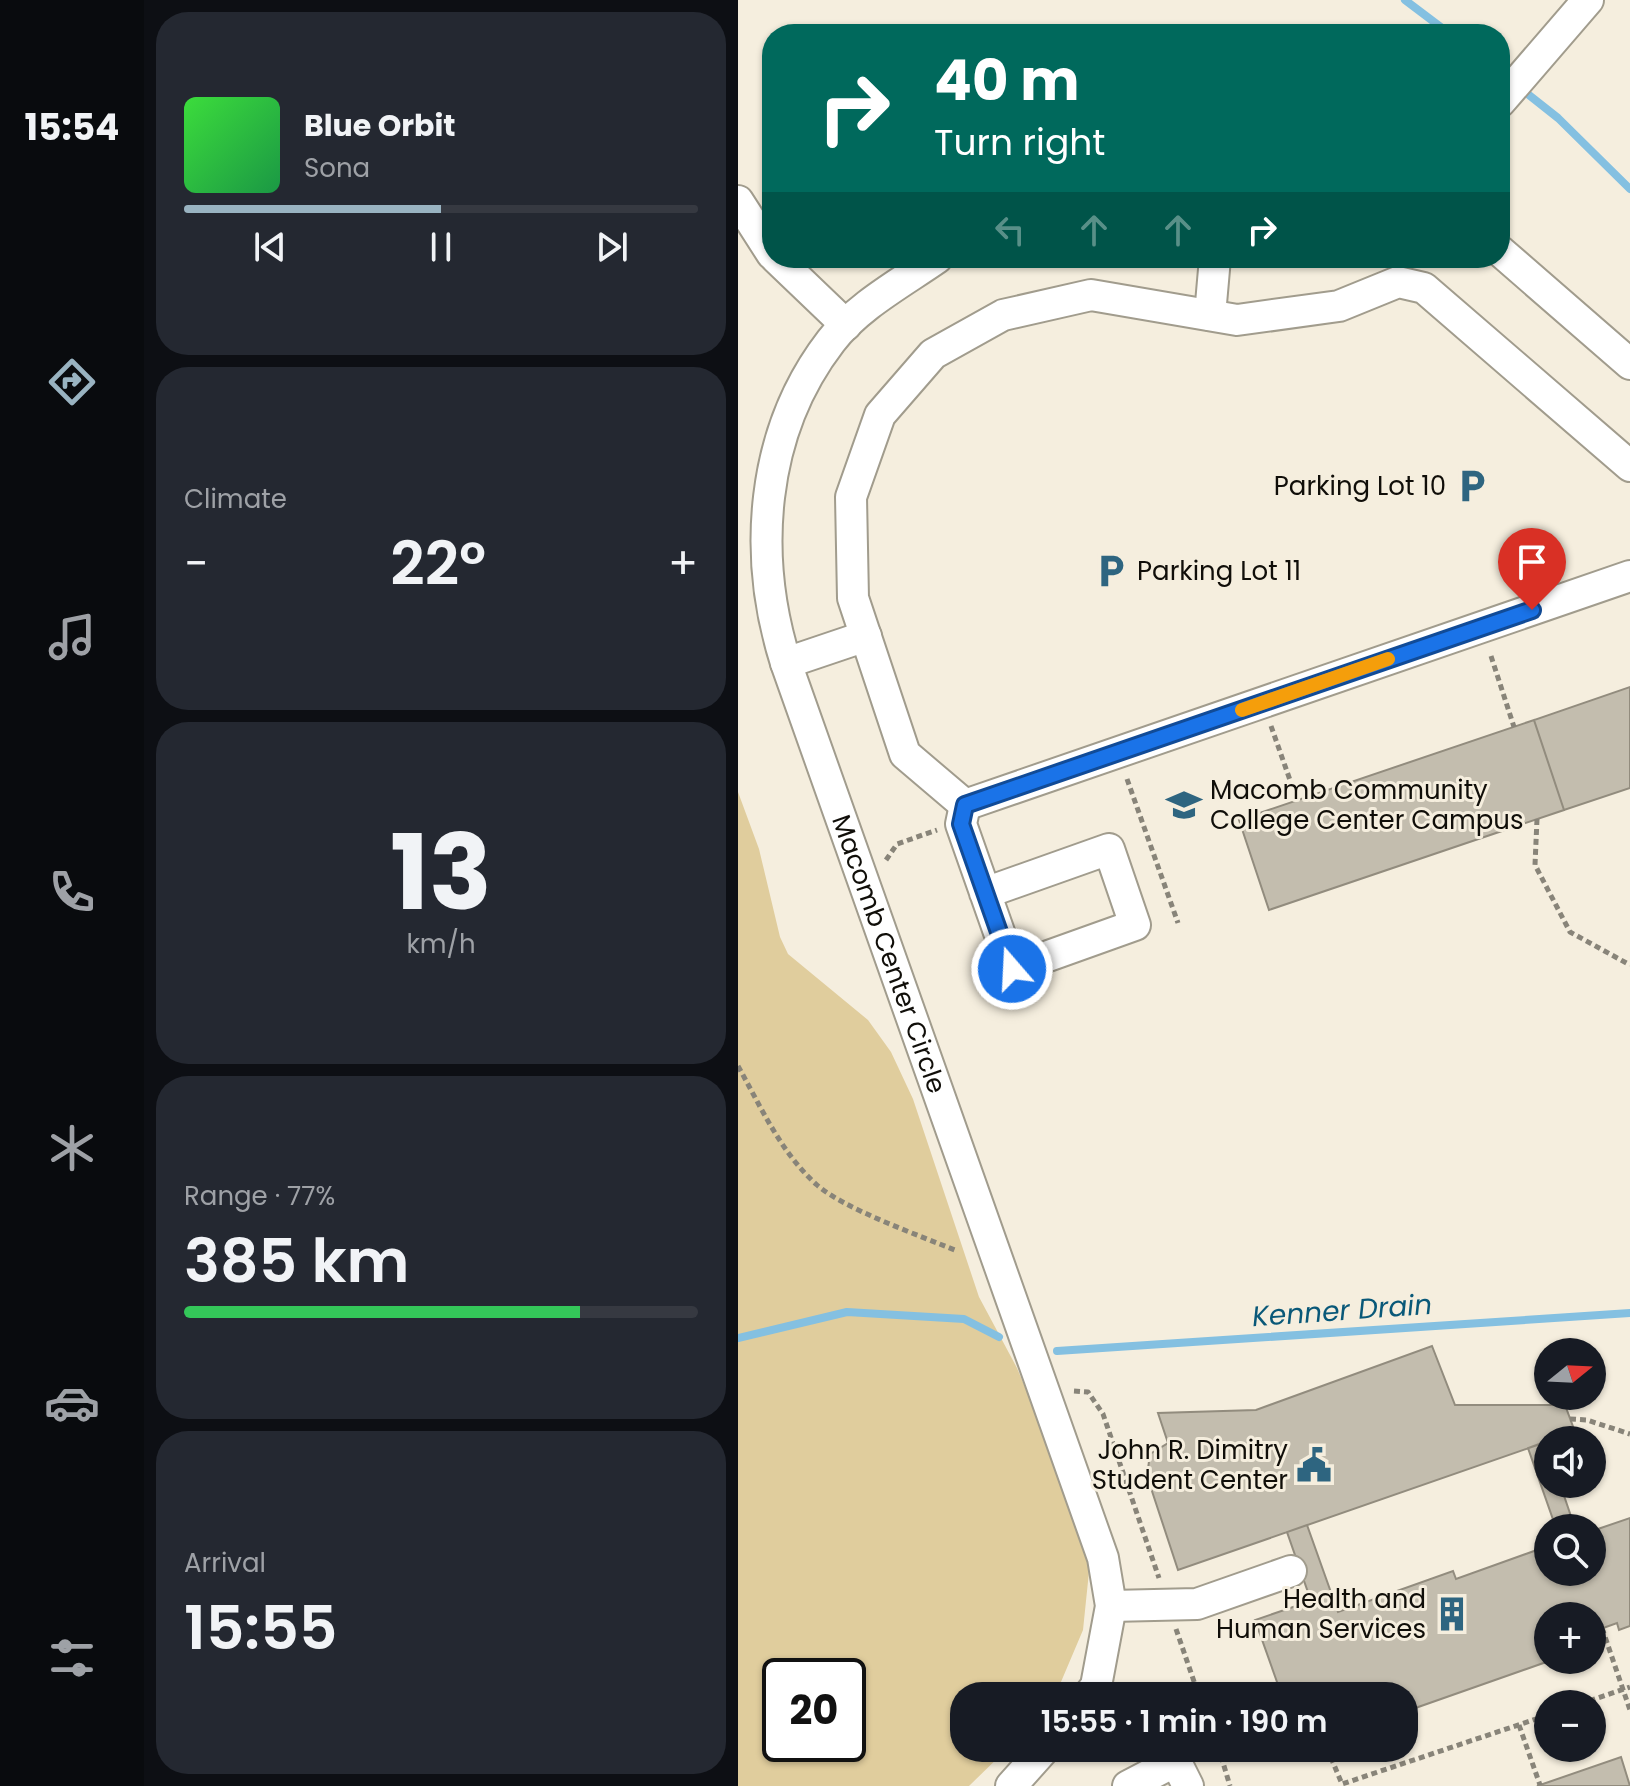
<!DOCTYPE html>
<html lang="en">
<head>
<meta charset="utf-8">
<style>
	:root { --surface:#171b24; --page:#242831; --text:#f1f3f6; --muted:#9ea1a6; --line:#363941; --accent:#99b3c1 }
	body { margin:0; font-family:Poppins,sans-serif; background:var(--page); color:var(--text); height:100vh; display:flex; flex-direction:column; font-size:30px; white-space:nowrap }
	* { box-sizing:border-box; margin:0 }
	p { font-size:26px; color:var(--muted) }
	.icon { flex:none; width:44px; height:44px; fill:none; stroke:currentColor; stroke-width:2; stroke-linecap:round; stroke-linejoin:round }
	.map { position:relative; flex:1; overflow:hidden }
	.panel { display:flex; flex-direction:column; gap:12px; padding:12px; background:#0d0f14; width:594px }
	.panel>* { flex:none }
	.banner { position:absolute; left:24px; top:24px; width:748px; height:244px; border-radius:32px; box-shadow:0 2px 6px #0004; background:#00695c; color:#fff; overflow:hidden }
	.needle { width:52px; rotate:72deg }
	.fabs { position:absolute; left:796px; top:1338px; display:grid; gap:16px }
	.fabs a { display:grid; place-items:center; width:72px; height:72px; border-radius:50%; background:var(--surface); box-shadow:0 2px 6px #0004; font-size:40px }
	.speed { position:absolute; left:24px; top:1658px; display:flex; gap:16px; font-size:40px; font-weight:700; text-align:center }
	.speed>* { display:grid; place-content:center; width:104px; height:104px; border-radius:50%; background:var(--surface); box-shadow:0 2px 6px #0004; line-height:1 }
	.speed .limit { border:4px solid #111; border-radius:12px; background:#fff; color:#111 }
	.pin { position:absolute; display:grid; place-items:center; width:68px; height:68px; color:#fff; margin:-82px -34px; border-radius:50% 50% 50% 0; rotate:-45deg; box-shadow:0 0 8px #0007 }
	.pin .icon { rotate:45deg }
	.me { position:absolute; width:88px; margin:-44px; rotate:341deg; stroke-linejoin:round; filter:drop-shadow(0 0 6px #0008) }
	.turn { display:flex; align-items:center; gap:28px; height:168px; padding:0 40px; font-size:36px }
	.turn .icon { width:104px; height:104px; stroke-width:2.5 }
	.turn b { display:block; font-size:56px; line-height:68px }
	.lanes { display:flex; align-items:center; height:76px; padding:0 40px; background:#0003; justify-content:center; gap:40px; direction:ltr }
	.lanes .off { opacity:.35 }
	.big { font-size:60px; font-weight:600; line-height:1.1 }
	.panel .card { flex:1; display:flex; flex-direction:column; justify-content:center; gap:12px; min-width:0; padding:0 28px; border-radius:32px; background:var(--page) }
	.panel .dial { align-items:center; gap:0 }
	.dial b { font-size:104px; line-height:1 }
	.song { display:flex; align-items:center; gap:24px }
	.cover { width:96px; height:96px; border-radius:12px; background:linear-gradient(135deg,hsl(120 70% 55%),hsl(140 70% 35%)) }
	.played { height:8px; border-radius:4px; background:linear-gradient(90deg,var(--accent) 50%,var(--line) 50%) }
	.keys { display:flex; justify-content:space-around; direction:ltr }
	.heat { display:flex; justify-content:space-between; align-items:center; font-size:44px; direction:ltr }
	.charge { height:12px; border-radius:6px; background:linear-gradient(90deg,#34c759 77%,var(--line) 0) }
	.trip { position:absolute; left:212px; top:1682px; width:468px; height:80px; border-radius:32px; background:var(--surface); box-shadow:0 2px 6px #0004; font-weight:600; line-height:80px; text-align:center }
	main { display:flex; flex:1; min-height:0 }
	.tabs { display:flex; flex-direction:column; width:144px; justify-content:space-around; align-items:center; background:#090b0e; color:var(--muted) }
	.tabs .icon { width:56px; height:56px }
	.tabs .active { color:var(--accent) }
	.tabs b { font-size:36px; color:var(--text) }
	.map>svg:first-child { display:block }
	.green { fill:#e0cd9d; fill-rule:evenodd }
	.lines { fill:none; stroke-linecap:round; stroke-linejoin:round }
	.stream { stroke:#84c0e1; stroke-width:8 }
	.building { fill:#c3bdae; stroke:#928c7e; stroke-width:2 }
	.minor-casing { stroke:#a19c8d; stroke-width:34 }
	.path { stroke:#888479; stroke-width:5; stroke-dasharray:6 4; stroke-linecap:butt }
	.minor { stroke:#fff; stroke-width:30 }
	.route-casing { stroke:#114b97; stroke-width:20 }
	.route { stroke:#1a73e8; stroke-width:14 }
	.slow { stroke:#f59e0b; stroke-width:14 }
	.labels { text-anchor:middle; stroke-width:6; stroke-linejoin:round; paint-order:stroke }
	.poi-label { font-size:26px; fill:#100e09; stroke:#f5eede; text-anchor:end }
	.street-label { font-size:26px; fill:#100e09; stroke:#f5eede }
	.water-label { font-size:28px; font-style:italic; fill:#095878; stroke:#f5eede }
</style>
</head>
<body>
<main>
<nav class="tabs">
<b>15:54</b>
<svg class="icon active" aria-label="directions" viewBox="0 0 24 24"><path d="M12 3l9 9-9 9-9-9zM9 14v-3h6M13 9l2 2-2 2"/></svg>
<svg class="icon" aria-label="music" viewBox="0 0 24 24"><path d="M9 18V5l10-2v13"/><circle cx="6" cy="18" r="3"/><circle cx="16" cy="16" r="3"/></svg>
<svg class="icon" aria-label="phone" viewBox="0 0 24 24"><path d="M5 4h4l2 5-3 2q2 4 5 5l2-3 5 2v4C11 20 4 13 5 4z"/></svg>
<svg class="icon" aria-label="climate" viewBox="0 0 24 24"><path d="M12 3v18M4 7l16 10M4 17L20 7"/></svg>
<svg class="icon" aria-label="car" viewBox="0 0 24 24"><path d="M5 17H2v-5l4-1 3-4h7l3 4 3 1v5h-3M9 17h6M6 11h13"/><circle cx="7" cy="17" r="2"/><circle cx="17" cy="17" r="2"/></svg>
<svg class="icon" aria-label="filters" viewBox="0 0 24 24"><path d="M4 7h16M4 17h16"/><circle cx="9" cy="7" r="2"/><circle cx="15" cy="17" r="2"/></svg>
</nav>
<section class="panel">
<div class="card">
<div class="song"><i class="cover"></i><div><b>Blue Orbit</b><p>Sona</p></div></div>
<div class="played"></div>
<div class="keys"><svg class="icon" aria-label="previous" viewBox="0 0 24 24"><path d="M18 5L8 12l10 7zM5 5v14"/></svg><svg class="icon" aria-label="pause" viewBox="0 0 24 24"><path d="M8 5v14M16 5v14"/></svg><svg class="icon" aria-label="next" viewBox="0 0 24 24"><path d="M6 5l10 7-10 7zM19 5v14"/></svg></div>
</div>
<div class="card"><p>Climate</p>
<div class="heat"><a>−</a><b class="big">22°</b><a>+</a></div>
</div>
<div class="card dial"><b>13</b><p>km/h</p></div>
<div class="card"><p>Range · 77%</p><b class="big">385 km</b><div class="charge"></div></div>
<div class="card"><p>Arrival</p><b class="big">15:55</b></div>
</section>
<div class="map">
<svg width="892" height="1786" viewBox="0 0 892 1786">
	<rect width="100%" height="100%" fill="#f5eede"/>
	<path class="green" d="M0,792L21,849L42,937L50,954L130,1020L153,1052L175,1099L241,1297L279,1368L321,1469L352,1562L345,1630L317,1696H226V1748H270L231,1786H0ZM42,1676H110V1744H42Z"/>
	<g class="lines">
		<path class="stream" d="M667,0L712,34
			M782,88L820,118L892,189
			M0,1338L109,1312L226,1319L261,1337
			M319,1351L892,1313"/>
	</g>
	<path class="building" d="M892,687V788L826,810L796,720Z
		M796,720L826,810L531,910L501,820Z
		M694,1346L717,1405H827L837,1432L440,1570L409,1476L412,1454L430,1443L420,1413L518,1410Z
		M807,1442L810,1484H822L837,1528H818L790,1448Z
		M892,1518V1626L881,1630L879,1623L854,1632V1616H810V1660H814L666,1712V1696H544L517,1620L573,1601L549,1532L569,1525L600,1612L715,1571L718,1579L810,1546V1572H854V1531Z
		M883,1757L892,1786H799L802,1785Z"/>
	<g class="lines">
		<g class="minor-casing">
			<g id="minor">
				<path d="M762,102L850,0"/>
				<path d="M0,201L34,254"/>
				<path d="M762,251L892,364"/>
				<path d="M38,258L108,325"/>
				<path id="s1" d="M199,258C163,283 120,306 93,341C22,433 14,556 48,663L365,1558L373,1606L358,1686L350,1696"/>
				<path d="M472,315L477,258"/>
				<path d="M892,466L686,288L660,282L601,306L499,320L353,295L265,315L195,354L142,415L113,497L115,598L167,754L227,805L892,576"/>
				<path d="M48,663L128,636"/>
				<path d="M227,805L223,824L274,969L397,925L371,849L247,893"/>
				<path d="M373,1606L459,1604L553,1571"/>
				<path d="M431,1748L450,1786"/>
				<path d="M273,1786L307,1748"/>
				<path d="M390,1786L438,1761"/>
			</g>
		</g>
		<path class="path" d="M753,656L776,727
			M533,726L559,800
			M389,779L440,923
			M799,819L797,865L832,932L892,965
			M148,860L159,844L199,830
			M0,1066C23,1107 43,1153 79,1185C106,1209 183,1236 219,1251
			M336,1391L350,1392L365,1414L421,1578
			M832,1419L849,1420L892,1434
			M864,1628L892,1710
			M438,1629L461,1696
			M842,1704L892,1687
			M781,1725L802,1785
			M480,1748L483,1756L509,1748
			M589,1748L604,1784L810,1715
			M483,1756L492,1786"/>
		<use href="#minor" class="minor"/>
	</g>
	<g class="lines">
		<g class="route-casing">
			<path id="route" d="M274,969L223,824L227,805L794,610"/>
		</g>
		<use href="#route" class="route"/>
		<path class="slow" d="M504,710L650,659"/>
	</g>
	<defs>
		<g id="parking-bare" transform="scale(2.76)"><path d="M-3.5-5.5H1a3.5 3.5 0 0 1 0 7H-1V5.5H-3.5ZM-1-3.4V-.6H.8a1.4 1.4 0 0 0 0-2.8Z" fill="#2e6580" stroke="#f5eede" stroke-width="2.5" paint-order="stroke"/></g>
		<g id="university-bare" transform="scale(2.76)"><path d="M0-5L7-2L0 1L-7-2ZM-4 1L0 2.5L4 1V4Q0 6-4 4Z" fill="#2e6580" stroke="#f5eede" stroke-width="2.5" paint-order="stroke"/></g>
		<g id="civic-bare" transform="scale(2.76)"><path d="M-.6-6.5H3V-4.5H.6V-3L4-1V1h2V6H-6V1h2V-1L-.6-3ZM-1.2 2.5V6h2.4V2.5Z" fill="#2e6580" stroke="#f5eede" stroke-width="2.5" paint-order="stroke"/></g>
		<g id="building-bare" transform="scale(2.76)"><path d="M-4-6H4V6H1V3H-1V6H-4ZM-2.5-4.3h1.7v1.8h-1.7ZM.8-4.3h1.7v1.8H.8ZM-2.5-1h1.7V.8h-1.7ZM.8-1h1.7V.8H.8Z" fill="#2e6580" stroke="#f5eede" stroke-width="2.5" paint-order="stroke"/></g>
	</defs>
	<g fill-rule="evenodd">
		<use href="#parking-bare" x="734" y="486"/>
		<use href="#parking-bare" x="373" y="571"/>
		<use href="#university-bare" x="446" y="805"/>
		<use href="#civic-bare" x="576" y="1465"/>
		<use href="#building-bare" x="714" y="1614"/>
	</g>
	<g class="labels">
		<g class="poi-label">
			<text x="708" y="495">Parking Lot 10</text>
			<text x="399" y="580" text-anchor="start">Parking Lot 11</text>
			<text x="472" y="799" text-anchor="start">Macomb Community<tspan x="472" dy="30">College Center Campus</tspan></text>
			<text x="550" y="1459">John R. Dimitry<tspan x="550" dy="30">Student Center</tspan></text>
			<text x="688" y="1608">Health and<tspan x="688" dy="30">Human Services</tspan></text>
		</g>
		<g class="street-label">
			<text dy="9" stroke="none"><textPath href="#s1" startOffset="782">Macomb Center Circle</textPath></text>
		</g>
		<g class="water-label">
			<text transform="translate(604 1310) rotate(-4)" y="10">Kenner Drain</text>
		</g>
	</g>
</svg>
<div class="fabs">
<a><svg class="needle" viewBox="-14 -14 28 28"><path d="M0-13l5 13h-10z" fill="#e53935"/><path d="M0 13l5-13h-10z" fill="#9ea1a6"/></svg></a>
<a><svg class="icon" aria-label="sound" viewBox="0 0 24 24"><path d="M4 9h4l5-4v14l-5-4H4zM17 9q2 3 0 6"/></svg></a>
<a><svg class="icon" aria-label="search" viewBox="0 0 24 24"><circle cx="10" cy="10" r="6"/><path d="M15 15l6 6"/></svg></a>
<a>+</a>
<a>−</a>
</div>
<div class="speed"><div class="limit">20</div></div>
<div class="pin" style="left:794px;top:610px;background:#d93025"><svg class="icon" aria-label="arrive" viewBox="0 0 24 24"><path d="M6 21V4h12l-3 4 3 4H6"/></svg></div>
<svg class="me" style="left:274px;top:969px" viewBox="-20 -20 40 40"><circle r="17" fill="#1a73e8" stroke="#fff" stroke-width="3"/><path d="M0-11L8 9 0 5-8 9z" fill="#fff"/></svg>
<div class="trip">15:55 · 1 min · 190 m</div>
<div class="banner">
<div class="turn"><svg class="icon" aria-label="right" viewBox="0 0 24 24"><path d="M7 20v-9h11M14 6l5 5-5 5"/></svg><div><b>40 m</b>Turn right</div></div>
<div class="lanes"><svg class="icon off" aria-label="left" viewBox="0 0 24 24"><path d="M17 20v-9H6M10 6l-5 5 5 5"/></svg><svg class="icon off" aria-label="ahead" viewBox="0 0 24 24"><path d="M12 20V5M6 11l6-6 6 6"/></svg><svg class="icon off" aria-label="ahead" viewBox="0 0 24 24"><path d="M12 20V5M6 11l6-6 6 6"/></svg><svg class="icon" aria-label="right" viewBox="0 0 24 24"><path d="M7 20v-9h11M14 6l5 5-5 5"/></svg></div>
</div>
</div>
</main>
</body>
</html>
